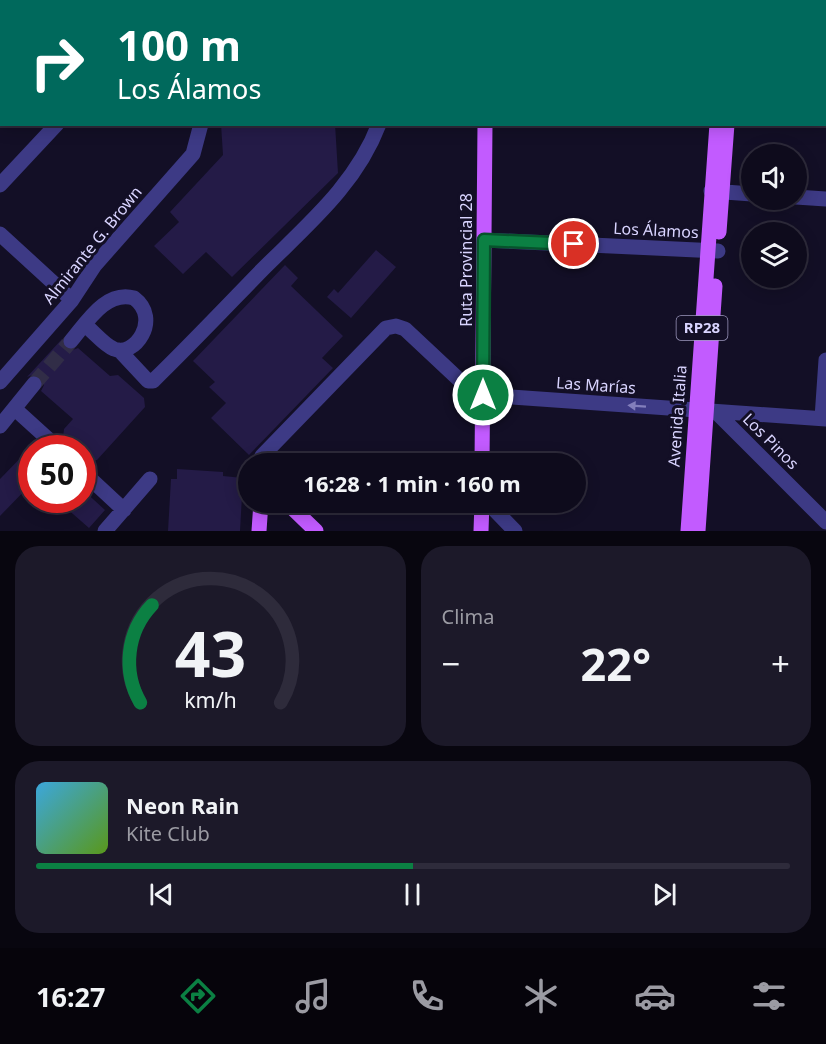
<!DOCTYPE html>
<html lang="es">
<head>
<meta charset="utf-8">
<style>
	:root { --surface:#0e0b1c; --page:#1c1929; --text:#f1f3f6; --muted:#9b9ba3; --line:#2e2b3b; --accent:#0b8043 }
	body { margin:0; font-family:"Noto Sans",sans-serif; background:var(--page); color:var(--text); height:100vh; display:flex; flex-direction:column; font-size:22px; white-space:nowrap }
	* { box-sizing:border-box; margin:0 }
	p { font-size:20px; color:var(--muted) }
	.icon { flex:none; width:33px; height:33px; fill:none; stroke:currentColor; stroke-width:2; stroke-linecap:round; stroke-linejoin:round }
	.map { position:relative; height:531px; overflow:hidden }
	.side { display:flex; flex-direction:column; gap:15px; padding:15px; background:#08060f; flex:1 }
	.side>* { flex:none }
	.banner { position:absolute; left:0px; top:0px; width:826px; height:126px; box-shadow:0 3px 15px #0003,0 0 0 2px var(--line); background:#00695c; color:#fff; overflow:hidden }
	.buttons { position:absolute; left:741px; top:144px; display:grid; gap:12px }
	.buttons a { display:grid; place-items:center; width:66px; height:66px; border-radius:50%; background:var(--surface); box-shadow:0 3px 15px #0003,0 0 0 2px var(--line); font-size:30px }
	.speed { position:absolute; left:18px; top:435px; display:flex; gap:12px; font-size:30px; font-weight:700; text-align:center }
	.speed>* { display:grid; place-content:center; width:78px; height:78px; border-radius:50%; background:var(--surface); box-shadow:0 3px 15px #0003,0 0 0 2px var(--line); line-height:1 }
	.speed .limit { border:9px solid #d22; background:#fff; color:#111 }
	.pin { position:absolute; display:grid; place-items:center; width:51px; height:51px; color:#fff; margin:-26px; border:3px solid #fff; border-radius:50%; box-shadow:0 2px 6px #0007 }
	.me { position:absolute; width:66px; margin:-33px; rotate:0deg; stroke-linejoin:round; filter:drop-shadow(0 0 4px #0008) }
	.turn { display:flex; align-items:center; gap:21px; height:126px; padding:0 18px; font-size:27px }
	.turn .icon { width:78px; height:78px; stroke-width:2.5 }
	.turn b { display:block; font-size:42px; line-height:51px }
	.big { font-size:45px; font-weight:700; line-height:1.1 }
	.side .widget { flex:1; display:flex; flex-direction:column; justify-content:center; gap:9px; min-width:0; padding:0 21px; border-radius:24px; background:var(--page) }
	.side .dial { align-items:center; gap:0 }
	.dial svg { height:156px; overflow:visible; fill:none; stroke:var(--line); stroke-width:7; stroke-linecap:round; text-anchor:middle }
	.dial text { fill:var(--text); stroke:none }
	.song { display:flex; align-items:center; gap:18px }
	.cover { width:72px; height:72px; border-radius:9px; background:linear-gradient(135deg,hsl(200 70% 55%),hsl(90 70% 35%)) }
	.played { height:6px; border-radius:3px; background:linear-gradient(90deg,var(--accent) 50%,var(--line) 50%) }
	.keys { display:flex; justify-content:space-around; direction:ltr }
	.heat { display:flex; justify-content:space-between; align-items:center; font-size:33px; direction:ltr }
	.side .tiles { flex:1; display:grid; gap:15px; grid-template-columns:1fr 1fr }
	.widget:last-child { grid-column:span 2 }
	.trip { position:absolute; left:238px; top:453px; width:348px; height:60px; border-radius:30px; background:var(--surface); box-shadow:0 3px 15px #0003,0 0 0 2px var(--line); font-weight:700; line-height:60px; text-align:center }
	.tab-bar { display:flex; height:96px; justify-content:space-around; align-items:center; background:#06040b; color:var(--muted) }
	.tab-bar .icon { width:42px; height:42px }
	.tab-bar .on { color:var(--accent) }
	.tab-bar b { font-size:27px; color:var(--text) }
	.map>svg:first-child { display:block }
	.building { fill:#241b47 }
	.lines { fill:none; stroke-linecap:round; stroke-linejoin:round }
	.minor-tunnel { stroke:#312d47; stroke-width:15; stroke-dasharray:15 8; stroke-linecap:butt }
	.path { stroke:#2fb8b0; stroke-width:1.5; stroke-dasharray:3 4.5; stroke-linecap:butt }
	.minor { stroke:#3d3a85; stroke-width:15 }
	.major { stroke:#c25bff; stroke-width:15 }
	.oneway { fill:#837fbc }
	.route-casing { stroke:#07532c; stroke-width:15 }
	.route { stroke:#0b8043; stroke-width:10 }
	.labels { text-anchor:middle; stroke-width:6; stroke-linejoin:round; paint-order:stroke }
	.shield { fill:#130f26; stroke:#9e99be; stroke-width:1.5 }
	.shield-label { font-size:15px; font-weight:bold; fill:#d9d4ff }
	.street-label { font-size:16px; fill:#d9d4ff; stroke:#130f26 }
</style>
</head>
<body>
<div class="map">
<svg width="826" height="531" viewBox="0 0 826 531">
	<rect width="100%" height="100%" fill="#130f26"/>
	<path class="building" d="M221,124H335L338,173L232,277L206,252L183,274L154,246L179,222L170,212L223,155Z
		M376,250L396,267L351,318L327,297L334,289L338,293Z
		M285,265L298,278L291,286L343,336L322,358L333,368L249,455L211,418L226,403L209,387L215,382L193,361Z
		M62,339L65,349L70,351L78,348L110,376L118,375L144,398L145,407L97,460H88L82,455V448H75L63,438L64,429L73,419L41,391L44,385L41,377L35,374L27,377Z
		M32,446V483L0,516V479Z
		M177,469L223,472V476L243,478L240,531H168L171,479H177Z
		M82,489L105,510L89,528L57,500H82Z"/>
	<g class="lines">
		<path class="minor-tunnel" d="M34,384L71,341"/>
		<path class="path" d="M247,480L246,491L249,490"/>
		<path class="minor" d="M73,0L74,2
			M195,0V2
			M385,0V2
			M0,185L57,124
			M711,191L752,194
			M796,197L826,199
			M0,234L72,300
			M484,240L718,251
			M71,341C87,322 106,290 134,298C162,319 134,358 114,349C104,345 94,332 85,325
			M119,350L148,381H153C190,345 226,307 262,270C307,225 356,185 379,124
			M0,382L72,300L95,265L193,154L201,124
			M15,409L58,448
			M716,412L826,522
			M822,418L826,360
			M0,426L34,384
			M259,464L262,456L386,328L396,326L405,329L468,388L483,395L826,419
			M82,471L124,510
			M487,502L515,531
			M105,531L150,479"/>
		<path class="major" d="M485,2V0
			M727,2V0
			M719,232L727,124
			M482,464L485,124
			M286,502L316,531
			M259,531L261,502
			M481,531L482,502
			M688,531L717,124
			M698,531L715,286"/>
	</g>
	<defs><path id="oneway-solid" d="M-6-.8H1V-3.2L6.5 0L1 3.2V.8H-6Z" transform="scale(1.5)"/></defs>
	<use class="oneway" href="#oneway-solid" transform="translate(637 406) rotate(-176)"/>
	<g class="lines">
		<g class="route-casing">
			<path id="route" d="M483,395L484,240L574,244"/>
		</g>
		<use href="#route" class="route"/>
	</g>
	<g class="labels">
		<rect class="shield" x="676.5" y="316" width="51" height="24" rx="4.5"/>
		<g class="shield-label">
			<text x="702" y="333">RP28</text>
		</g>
		<g class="street-label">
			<text transform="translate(656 230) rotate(3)" y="6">Los Álamos</text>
			<text transform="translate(92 245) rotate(-51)" y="6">Almirante G. Brown</text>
			<text transform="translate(466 260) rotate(-90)" y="6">Ruta Provincial 28</text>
			<text transform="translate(596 385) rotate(4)" y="6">Las Marías</text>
			<text transform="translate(677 416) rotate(-86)" y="6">Avenida Italia</text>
			<text transform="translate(771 441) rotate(45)" y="6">Los Pinos</text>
		</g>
	</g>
</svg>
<div class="buttons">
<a><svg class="icon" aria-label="sound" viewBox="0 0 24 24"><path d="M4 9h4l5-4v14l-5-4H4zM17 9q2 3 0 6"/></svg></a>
<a><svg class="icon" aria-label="layers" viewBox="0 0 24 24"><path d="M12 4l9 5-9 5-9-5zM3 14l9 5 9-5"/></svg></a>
</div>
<div class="speed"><div class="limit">50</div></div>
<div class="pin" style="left:574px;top:244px;background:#d93025"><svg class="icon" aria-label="arrive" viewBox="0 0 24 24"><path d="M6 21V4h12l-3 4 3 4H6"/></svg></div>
<svg class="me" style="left:483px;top:395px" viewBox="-20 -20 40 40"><circle r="17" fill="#0b8043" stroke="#fff" stroke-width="3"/><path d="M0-11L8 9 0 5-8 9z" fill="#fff"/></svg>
<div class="trip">16:28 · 1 min · 160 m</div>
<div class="banner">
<div class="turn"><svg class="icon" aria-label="right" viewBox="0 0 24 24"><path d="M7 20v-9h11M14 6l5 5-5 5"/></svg><div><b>100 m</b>Los Álamos</div></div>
</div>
</div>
<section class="side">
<div class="tiles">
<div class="widget dial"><svg viewBox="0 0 100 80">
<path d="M14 69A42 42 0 1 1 86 69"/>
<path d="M14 69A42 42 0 0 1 20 19" stroke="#0b8043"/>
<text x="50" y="56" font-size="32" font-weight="700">43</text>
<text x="50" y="72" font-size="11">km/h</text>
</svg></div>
<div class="widget"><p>Clima</p>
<div class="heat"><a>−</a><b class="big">22°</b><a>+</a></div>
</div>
<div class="widget">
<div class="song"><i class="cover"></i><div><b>Neon Rain</b><p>Kite Club</p></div></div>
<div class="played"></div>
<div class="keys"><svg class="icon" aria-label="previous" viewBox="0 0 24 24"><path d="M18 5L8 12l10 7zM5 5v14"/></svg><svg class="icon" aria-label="pause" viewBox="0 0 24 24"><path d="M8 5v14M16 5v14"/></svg><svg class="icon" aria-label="next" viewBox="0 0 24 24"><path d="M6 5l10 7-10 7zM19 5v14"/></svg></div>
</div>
</div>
</section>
<nav class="tab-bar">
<b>16:27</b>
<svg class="icon on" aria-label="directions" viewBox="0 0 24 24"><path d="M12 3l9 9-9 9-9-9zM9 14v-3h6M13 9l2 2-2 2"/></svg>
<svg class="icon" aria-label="music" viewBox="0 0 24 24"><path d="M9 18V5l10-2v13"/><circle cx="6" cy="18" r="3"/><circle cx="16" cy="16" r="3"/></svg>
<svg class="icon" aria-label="phone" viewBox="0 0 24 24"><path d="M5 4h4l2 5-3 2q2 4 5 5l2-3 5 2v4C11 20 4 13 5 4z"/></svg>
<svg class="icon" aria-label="climate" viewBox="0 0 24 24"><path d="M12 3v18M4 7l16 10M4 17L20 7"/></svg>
<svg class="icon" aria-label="car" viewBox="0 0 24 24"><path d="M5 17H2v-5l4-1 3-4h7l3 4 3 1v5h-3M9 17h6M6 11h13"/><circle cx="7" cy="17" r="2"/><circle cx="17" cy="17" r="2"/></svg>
<svg class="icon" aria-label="filters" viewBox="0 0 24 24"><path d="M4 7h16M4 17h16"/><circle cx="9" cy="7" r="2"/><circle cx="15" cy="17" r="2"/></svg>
</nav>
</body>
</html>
